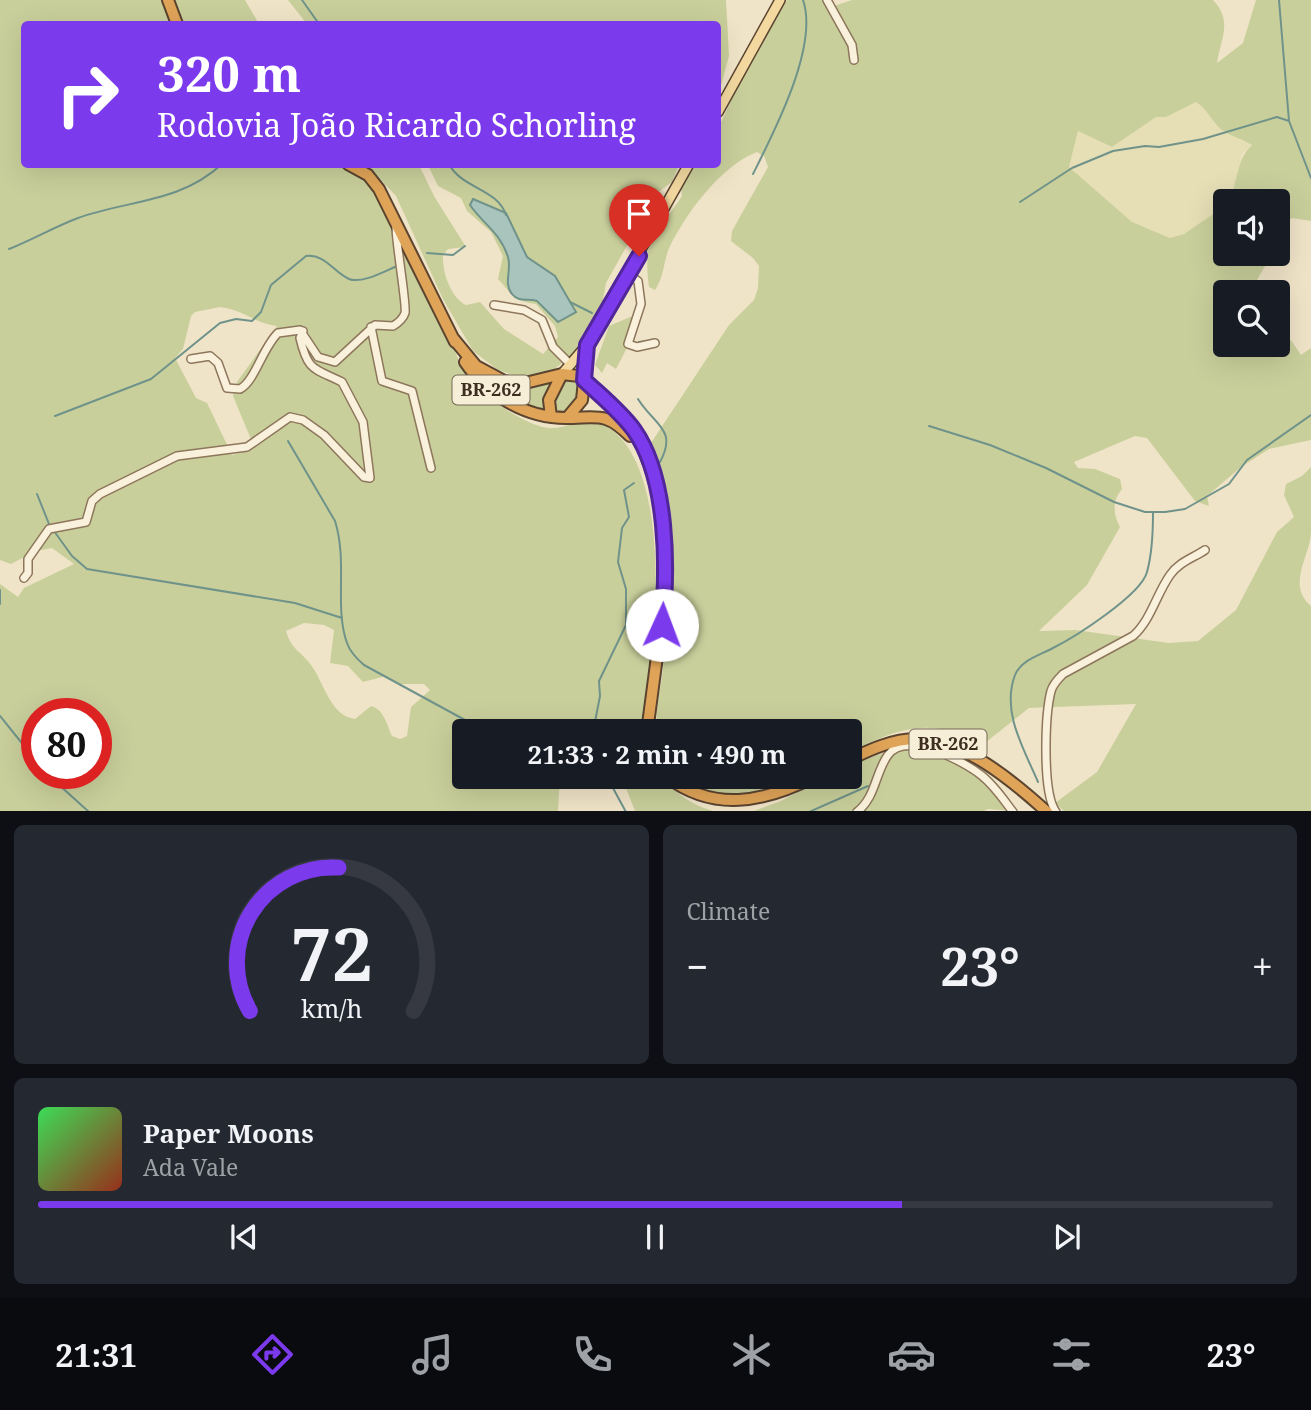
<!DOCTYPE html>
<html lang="en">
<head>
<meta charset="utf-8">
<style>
	:root { --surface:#171b24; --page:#242831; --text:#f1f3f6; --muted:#9ea1a6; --line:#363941; --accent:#7c3aed }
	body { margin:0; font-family:"Noto Serif",serif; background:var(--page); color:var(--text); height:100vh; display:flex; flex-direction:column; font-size:26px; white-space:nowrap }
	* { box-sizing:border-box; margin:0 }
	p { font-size:23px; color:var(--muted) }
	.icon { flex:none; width:38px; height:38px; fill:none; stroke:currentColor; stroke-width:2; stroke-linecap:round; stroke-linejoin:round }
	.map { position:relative; height:811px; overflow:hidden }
	.drawer { display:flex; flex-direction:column; gap:14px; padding:14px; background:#0d0f14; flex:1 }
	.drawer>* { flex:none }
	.top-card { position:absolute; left:21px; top:21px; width:700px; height:147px; border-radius:7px; box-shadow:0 7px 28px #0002; background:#7c3aed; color:#fff; overflow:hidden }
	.fabs { position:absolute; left:1213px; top:189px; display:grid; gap:14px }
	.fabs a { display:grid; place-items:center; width:77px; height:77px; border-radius:7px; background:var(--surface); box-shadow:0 7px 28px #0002; font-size:35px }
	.speed { position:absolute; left:21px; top:698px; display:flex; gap:14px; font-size:35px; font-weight:700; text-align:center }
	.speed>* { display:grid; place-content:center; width:91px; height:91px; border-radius:50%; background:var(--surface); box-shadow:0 7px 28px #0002; line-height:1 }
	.speed .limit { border:10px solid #d22; background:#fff; color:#111 }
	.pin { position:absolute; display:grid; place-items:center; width:60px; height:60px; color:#fff; margin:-72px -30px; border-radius:50% 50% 50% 0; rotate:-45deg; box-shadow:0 0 7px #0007 }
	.pin .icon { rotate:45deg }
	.me { position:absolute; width:77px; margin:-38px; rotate:2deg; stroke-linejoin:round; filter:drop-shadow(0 0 5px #0008) }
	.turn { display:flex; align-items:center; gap:24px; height:147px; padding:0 21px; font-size:32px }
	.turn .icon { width:91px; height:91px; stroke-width:2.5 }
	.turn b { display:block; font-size:49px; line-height:60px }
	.big { font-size:52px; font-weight:700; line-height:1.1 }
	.drawer .card { flex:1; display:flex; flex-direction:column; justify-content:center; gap:10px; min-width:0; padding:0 24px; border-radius:10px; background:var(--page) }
	.drawer .dial { align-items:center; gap:0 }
	.dial svg { height:182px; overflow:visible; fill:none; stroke:var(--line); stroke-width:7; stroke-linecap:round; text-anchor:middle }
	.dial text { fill:var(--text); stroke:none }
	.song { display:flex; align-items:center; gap:21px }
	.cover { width:84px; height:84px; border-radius:10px; background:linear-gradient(135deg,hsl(130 70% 55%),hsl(10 70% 35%)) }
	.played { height:7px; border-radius:4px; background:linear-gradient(90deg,var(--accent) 70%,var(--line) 70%) }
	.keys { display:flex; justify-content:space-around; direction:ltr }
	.heat { display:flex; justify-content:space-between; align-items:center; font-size:38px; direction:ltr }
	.drawer .tiles { flex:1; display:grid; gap:14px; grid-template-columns:1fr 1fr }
	.card:last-child { grid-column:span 2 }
	.trip { position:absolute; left:452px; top:719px; width:410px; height:70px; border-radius:7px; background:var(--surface); box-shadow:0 7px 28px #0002; font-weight:700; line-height:70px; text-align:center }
	.menu { display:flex; height:112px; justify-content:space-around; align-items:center; background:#090b0e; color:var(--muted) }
	.menu .icon { width:49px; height:49px }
	.menu .selected { color:var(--accent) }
	.menu b { font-size:32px; color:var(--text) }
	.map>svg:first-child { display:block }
	.farmland { fill:#e6deb5 }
	.green { fill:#c9cf9b; fill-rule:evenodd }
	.water { fill:#a9c4bc; stroke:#6f938a; stroke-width:2 }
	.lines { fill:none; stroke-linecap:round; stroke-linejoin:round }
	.stream { stroke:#6f938a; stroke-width:2 }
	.minor-casing { stroke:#8d765c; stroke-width:10 }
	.major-casing { stroke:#5b4430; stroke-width:12 }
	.highway-casing { stroke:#5b4430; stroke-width:14 }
	.minor { stroke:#faf1dc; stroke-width:7 }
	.major { stroke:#f3d9a0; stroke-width:9 }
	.highway { stroke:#e0a458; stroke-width:10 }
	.route-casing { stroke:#51269a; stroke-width:18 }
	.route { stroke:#7c3aed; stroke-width:12 }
	.labels { text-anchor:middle; stroke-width:7; stroke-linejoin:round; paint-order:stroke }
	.shield { fill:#f7eed8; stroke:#756857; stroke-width:2 }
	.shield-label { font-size:18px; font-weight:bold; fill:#3d2e20 }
</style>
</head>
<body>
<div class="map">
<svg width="1311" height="812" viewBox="0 0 1311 812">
	<rect width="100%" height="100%" fill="#f0e4c8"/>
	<path class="farmland" d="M1196,102L1208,109L1226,133L1238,136L1252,145L1242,154L1233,193L1225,201L1222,210L1184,234L1170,238L1132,222L1069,167L1078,131L1112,147L1156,117H1166Z"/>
	<path class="green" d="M0,0H163L172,24H24V164H342L368,179C395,231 422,284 448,336C456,351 463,376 476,387C494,402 526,426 550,428C568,429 585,415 602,424C679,461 653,661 646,731L464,732V777H560L558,811H0V584L18,597L24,588L74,564L52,548L36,551L11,564L0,560ZM220,307C245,310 253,323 277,326L237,382L233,396L253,444L247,451L232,455L207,403L196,398L175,358L183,349L191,316L195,312ZM304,623L324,625L334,630L330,663L348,666L363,682L386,676L399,684H424L430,690L411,707L407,736L400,739L392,736C387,725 384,709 371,706L355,719C330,716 324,682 311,665C301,651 292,651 286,631ZM37,714H96V774H37Z
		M174,0H245L259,24H184Z
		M288,0H726L729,56L718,97V24H307Z
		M787,0H823L831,7L852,0H1213C1233,21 1221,38 1217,63L1243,43L1256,0H1311V221L1292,218L1278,228V201H1228C1239,183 1235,160 1252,145C1243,139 1233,137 1225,132C1213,125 1209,110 1196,102L1166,117H1156L1112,147L1078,131L1069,167L1132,222L1170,238L1184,234L1225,206V254H1272L1250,292H1225V345H1278V339L1291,340L1301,355L1311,348V440L1269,449L1241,467L1207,496L1209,506L1195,501L1147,438L1135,436L1074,462L1078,468L1095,469L1120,479L1122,489C1112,501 1113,514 1120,527L1087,585L1039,631L1075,630L1169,643L1198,641L1236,610L1277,532L1294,517L1284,495L1286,484L1302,476L1311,467C1311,489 1311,511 1311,533C1310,556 1286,585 1311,606V811H1064L1055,803L1097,772L1136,704L1029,708L981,746C933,714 895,729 849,753V732L657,731C655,711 661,688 663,668C671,592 679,518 649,446L729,325L754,300L758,288L759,266L753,258L731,241L732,231L768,167L764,156L757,152C721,166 688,211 671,244C663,259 665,276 655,290L649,287C642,238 656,235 682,196L681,188L696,165L718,164V129L748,64Z
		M367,165H419L434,196L466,247L448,249L443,255C442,272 451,298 466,305L480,302L504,329L543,354L558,337L555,326L536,304C511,300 515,297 498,279L503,256L491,232L467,211L461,198L438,186L428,165H679L672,182L646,201L634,233L606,283L601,311L573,354L551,372L519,377L498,370L473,351L443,299L396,196Z
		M635,315L630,342L616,369L607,363L602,373L595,365L609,326Z
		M476,371L519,388L554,380L545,413L501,393Z
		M570,379L580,387L573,408L559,412L553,406C556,394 556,382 570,379Z
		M903,746C950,748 989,772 1014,811L988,809L982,812H751L781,801L826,777H849V765Z
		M588,777H664C677,795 692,805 713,811H635L622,778L608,787Z
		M678,777H803L743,802L688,788Z"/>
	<path class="water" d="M473,199L506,213L527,257L555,276L576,312L558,322L537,301C528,298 519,303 512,294C503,283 512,270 508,257C500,232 482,223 470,205Z"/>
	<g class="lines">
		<path class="stream" d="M302,0L319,24
			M1279,0L1289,121L1311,178
			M449,164C462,189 497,188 506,215
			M753,174C774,132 819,46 803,0
			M1020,202L1072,168L1113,151L1145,146L1159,147L1203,139L1277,117L1289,121
			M9,249C32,240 54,227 78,218C128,200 180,203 222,164
			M427,253L453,255L465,246
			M570,302L592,313
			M639,342L649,341
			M638,399C654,425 678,429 660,462
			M55,416L151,379L220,323L236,319L252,321L261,312L271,285L306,256C326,254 333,272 349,279C362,284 385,271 397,266
			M929,426L990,445L1046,468L1114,502L1145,512H1165L1185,509L1229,484L1247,460L1311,415
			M288,441L335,521C348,562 334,607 347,643C350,652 357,659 364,665L487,732
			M37,494L49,524
			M54,531L72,556L87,569L295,603L342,618
			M0,590V604
			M0,716L37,762
			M593,732L600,696L599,681L626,625V589L618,562L622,528L629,517L624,490L634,483
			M47,774L89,812
			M607,777L626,812
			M1038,782C1024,749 1001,712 1015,675C1021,660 1040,655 1053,648C1075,637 1141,595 1147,572C1152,554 1153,532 1153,513
			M809,812L868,786"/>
		<g class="minor-casing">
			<path id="minor" d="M827,0L852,45L854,60
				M628,274L638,281L641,304L628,344L637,347L655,343
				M494,305L524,310L542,320L553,347L571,365
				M371,327L382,381L412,391L431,468
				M191,359L210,356L218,363L227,388L240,389C255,381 263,347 278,333L300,330L318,357L335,362L375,325L393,326C398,323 403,319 405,313C407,306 396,243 396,227
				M24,578L28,573V559L49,529L86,522L92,501L100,494L177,456L247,447L290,417L303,420L324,435L364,477L370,478L363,422L342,382C314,368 308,372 300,338L303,331
				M857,812C876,797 875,773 888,755C906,730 963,761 981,775C994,785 1003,799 1013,812
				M1056,812C1042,793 1045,715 1051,691C1053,684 1058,679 1063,674L1133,636C1151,620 1156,595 1170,575C1179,562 1193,558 1205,550"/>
		</g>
		<g class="major-casing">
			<path id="major" d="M718,112L780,0
				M562,374L587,345L689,164
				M584,380L587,346"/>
		</g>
		<g class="highway-casing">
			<path id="highway" d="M168,0L177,24
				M348,164L368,175L379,189L455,342
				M453,338L476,366L504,381L521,384L562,374L579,376L619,413L641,442L658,488L663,523V611L647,732
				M465,362C487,395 526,418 566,418C597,418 605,411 630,436
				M551,417L549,400L562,374
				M567,418L582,400L584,380
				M849,760C869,750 893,739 916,739C961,737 1015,783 1047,812
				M667,777C713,812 763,803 814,777"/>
		</g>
		<use href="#minor" class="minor"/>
		<use href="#major" class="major"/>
		<use href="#highway" class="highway"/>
	</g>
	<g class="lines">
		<g class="route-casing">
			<path id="route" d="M639,256L587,345L584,380C601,396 620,411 634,430C668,478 668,569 662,625"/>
		</g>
		<use href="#route" class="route"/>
	</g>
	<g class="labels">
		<g class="shield">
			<rect x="452.5" y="375.5" width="77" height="29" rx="5"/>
			<rect x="909.5" y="729.5" width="77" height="29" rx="5"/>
		</g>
		<g class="shield-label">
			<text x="491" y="396">BR-262</text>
			<text x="948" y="750">BR-262</text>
		</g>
	</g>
</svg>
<div class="fabs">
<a><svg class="icon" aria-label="sound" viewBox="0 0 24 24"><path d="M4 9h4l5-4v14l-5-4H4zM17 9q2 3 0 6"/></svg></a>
<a><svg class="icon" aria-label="search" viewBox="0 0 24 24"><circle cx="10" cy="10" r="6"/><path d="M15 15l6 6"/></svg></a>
</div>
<div class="speed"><div class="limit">80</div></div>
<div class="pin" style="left:639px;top:256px;background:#d93025"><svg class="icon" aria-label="arrive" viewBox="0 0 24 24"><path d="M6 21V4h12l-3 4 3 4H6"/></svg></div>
<svg class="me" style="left:662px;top:625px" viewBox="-20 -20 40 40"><circle r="19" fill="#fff"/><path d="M0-13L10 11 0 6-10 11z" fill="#7c3aed"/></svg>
<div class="trip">21:33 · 2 min · 490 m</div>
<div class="top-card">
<div class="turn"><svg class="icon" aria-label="right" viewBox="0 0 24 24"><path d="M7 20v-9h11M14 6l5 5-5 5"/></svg><div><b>320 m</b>Rodovia João Ricardo Schorling</div></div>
</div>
</div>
<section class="drawer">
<div class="tiles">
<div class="card dial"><svg viewBox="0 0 100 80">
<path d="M14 69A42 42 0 1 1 86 69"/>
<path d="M14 69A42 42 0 0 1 53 6" stroke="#7c3aed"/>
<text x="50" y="56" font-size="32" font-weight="700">72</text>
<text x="50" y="72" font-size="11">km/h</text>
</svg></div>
<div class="card"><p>Climate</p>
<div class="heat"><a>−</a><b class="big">23°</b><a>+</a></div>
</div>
<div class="card">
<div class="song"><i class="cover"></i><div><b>Paper Moons</b><p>Ada Vale</p></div></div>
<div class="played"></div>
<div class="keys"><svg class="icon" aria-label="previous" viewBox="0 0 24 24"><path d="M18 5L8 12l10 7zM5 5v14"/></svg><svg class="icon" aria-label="pause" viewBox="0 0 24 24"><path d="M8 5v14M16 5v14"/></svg><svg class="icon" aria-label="next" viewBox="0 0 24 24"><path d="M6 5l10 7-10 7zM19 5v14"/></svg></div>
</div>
</div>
</section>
<nav class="menu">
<b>21:31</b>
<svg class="icon selected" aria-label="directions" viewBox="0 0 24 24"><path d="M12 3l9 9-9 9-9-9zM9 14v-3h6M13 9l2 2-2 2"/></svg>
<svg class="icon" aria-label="music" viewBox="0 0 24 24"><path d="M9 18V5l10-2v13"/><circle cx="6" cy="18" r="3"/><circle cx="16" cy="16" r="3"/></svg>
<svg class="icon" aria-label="phone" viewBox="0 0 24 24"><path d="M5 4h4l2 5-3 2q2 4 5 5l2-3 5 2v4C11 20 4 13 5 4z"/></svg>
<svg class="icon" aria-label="climate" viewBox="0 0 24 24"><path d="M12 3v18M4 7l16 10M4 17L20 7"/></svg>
<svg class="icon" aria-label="car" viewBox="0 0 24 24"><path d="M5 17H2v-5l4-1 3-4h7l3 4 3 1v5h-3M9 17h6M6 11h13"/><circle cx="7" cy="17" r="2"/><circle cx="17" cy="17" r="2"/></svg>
<svg class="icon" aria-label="filters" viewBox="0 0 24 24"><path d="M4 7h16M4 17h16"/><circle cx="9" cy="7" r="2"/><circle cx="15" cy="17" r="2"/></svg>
<b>23°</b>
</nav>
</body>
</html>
